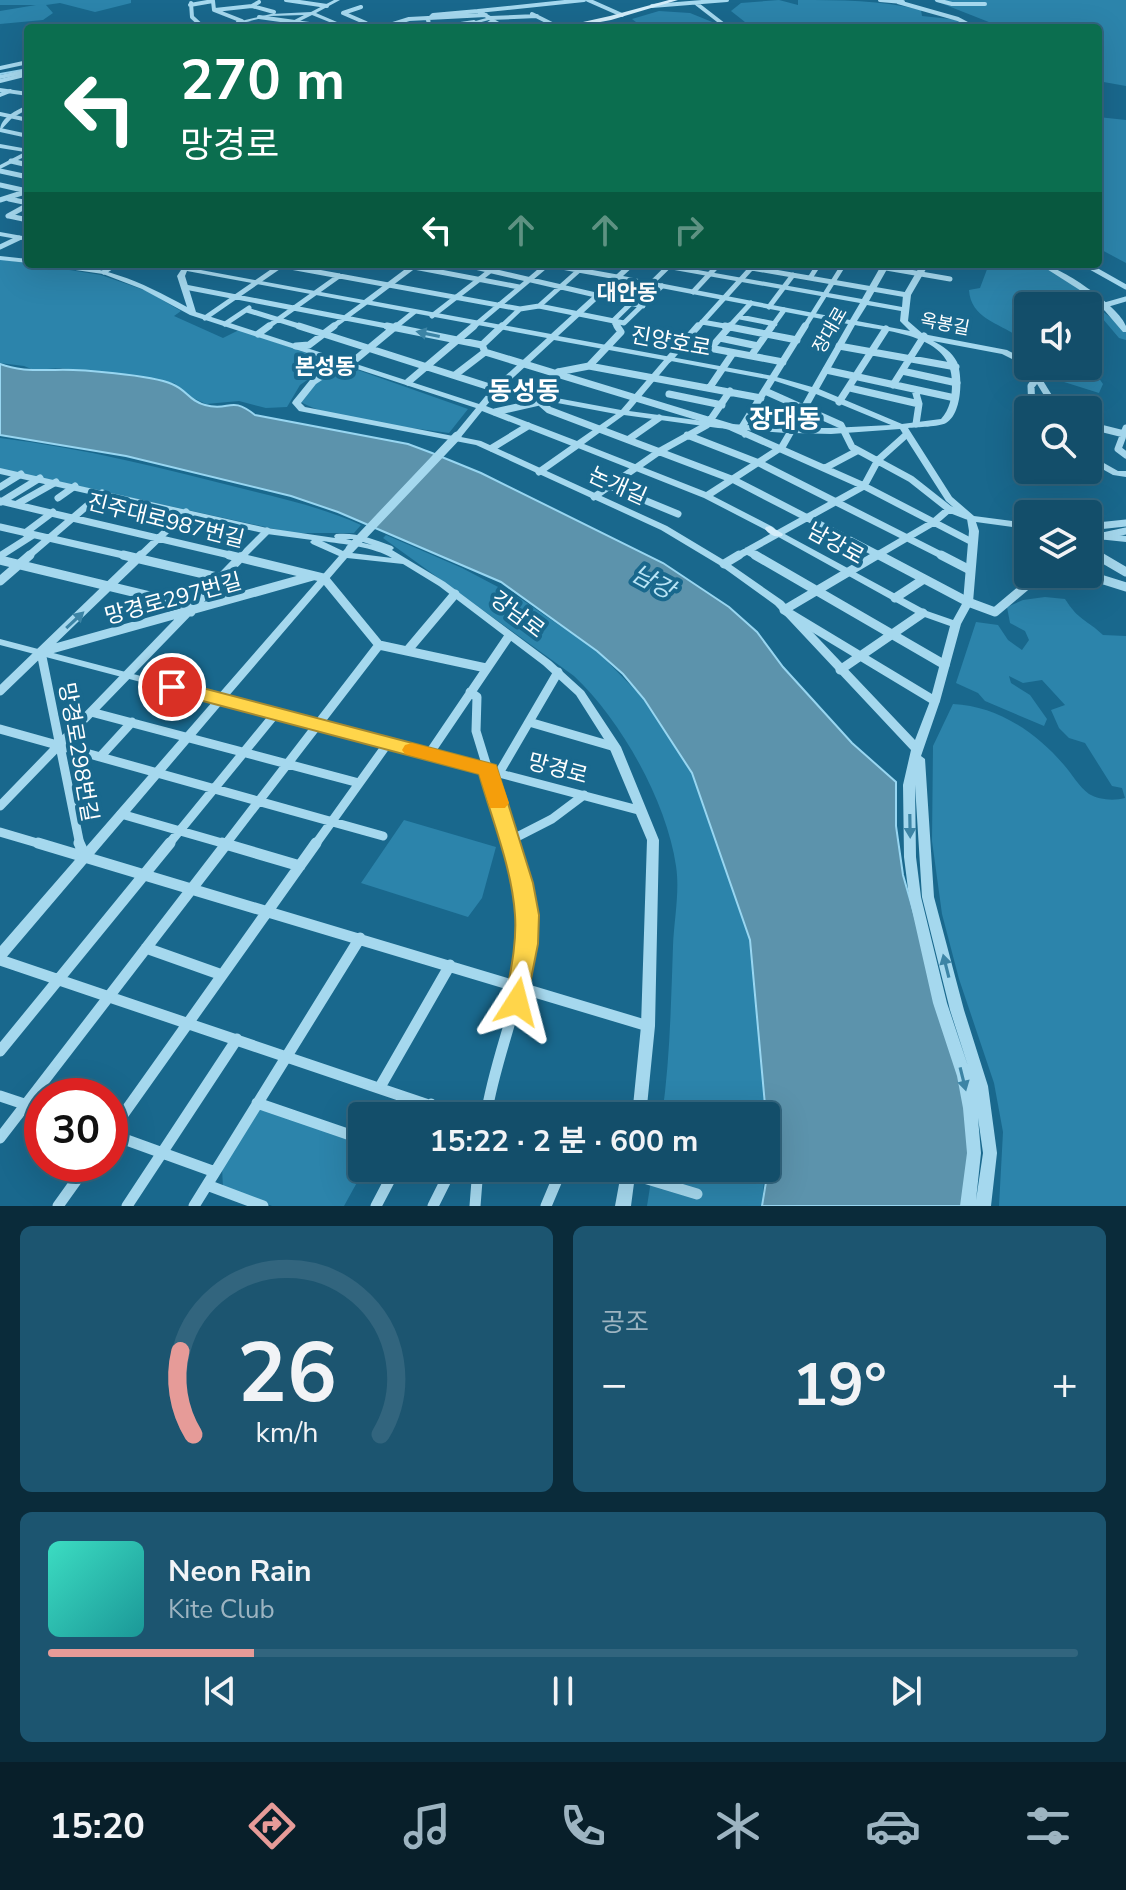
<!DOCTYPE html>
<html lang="ko">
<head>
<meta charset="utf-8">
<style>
	:root { --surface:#134e6a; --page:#1c5570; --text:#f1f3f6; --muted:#9db4c1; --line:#32657e; --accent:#e69b98 }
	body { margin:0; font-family:"Nunito Sans","Noto Sans KR",sans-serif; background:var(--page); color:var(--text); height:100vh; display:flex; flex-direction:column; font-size:30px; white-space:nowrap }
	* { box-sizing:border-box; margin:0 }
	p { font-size:26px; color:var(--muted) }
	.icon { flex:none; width:44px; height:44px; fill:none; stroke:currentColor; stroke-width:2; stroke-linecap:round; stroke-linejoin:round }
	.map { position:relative; height:1206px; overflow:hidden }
	.side { display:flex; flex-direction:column; gap:20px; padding:20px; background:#0a2b3a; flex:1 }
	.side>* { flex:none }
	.hud { position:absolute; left:24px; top:24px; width:1078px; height:244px; border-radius:8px; box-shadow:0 8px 32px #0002,0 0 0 2px var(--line); background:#0b6e4f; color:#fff; overflow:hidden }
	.controls { position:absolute; left:1014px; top:292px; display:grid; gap:16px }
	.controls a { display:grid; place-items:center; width:88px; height:88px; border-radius:8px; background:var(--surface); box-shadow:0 8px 32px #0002,0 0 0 2px var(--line); font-size:40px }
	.speed { position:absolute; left:24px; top:1078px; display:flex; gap:16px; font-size:40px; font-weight:700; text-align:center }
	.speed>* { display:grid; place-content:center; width:104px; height:104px; border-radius:50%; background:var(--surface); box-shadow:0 8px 32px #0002,0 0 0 2px var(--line); line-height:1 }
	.speed .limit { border:12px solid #d22; background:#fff; color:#111 }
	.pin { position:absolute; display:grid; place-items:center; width:68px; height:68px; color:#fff; margin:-34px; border:4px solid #fff; border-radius:50%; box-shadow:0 2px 8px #0007 }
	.me { position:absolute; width:88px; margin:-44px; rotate:9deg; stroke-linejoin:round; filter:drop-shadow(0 0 6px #0008) }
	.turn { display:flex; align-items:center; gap:28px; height:168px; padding:0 24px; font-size:36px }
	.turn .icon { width:104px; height:104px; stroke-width:2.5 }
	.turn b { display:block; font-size:56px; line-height:68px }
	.lanes { display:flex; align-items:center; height:76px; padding:0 24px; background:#0003; justify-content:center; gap:40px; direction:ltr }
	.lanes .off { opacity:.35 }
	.big { font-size:60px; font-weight:700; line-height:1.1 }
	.side .card { flex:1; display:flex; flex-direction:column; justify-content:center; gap:12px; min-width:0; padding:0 28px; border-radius:12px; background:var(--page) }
	.side .dial { align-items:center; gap:0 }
	.dial svg { height:208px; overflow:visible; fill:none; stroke:var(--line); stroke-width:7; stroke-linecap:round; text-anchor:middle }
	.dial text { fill:var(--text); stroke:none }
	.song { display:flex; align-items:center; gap:24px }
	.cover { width:96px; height:96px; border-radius:12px; background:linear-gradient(135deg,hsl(170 70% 55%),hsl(180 70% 35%)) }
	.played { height:8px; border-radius:4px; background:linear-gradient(90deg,var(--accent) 20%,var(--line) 20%) }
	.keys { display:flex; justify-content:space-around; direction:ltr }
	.heat { display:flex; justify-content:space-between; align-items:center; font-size:44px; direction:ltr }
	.side .tiles { flex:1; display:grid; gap:20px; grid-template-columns:1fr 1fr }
	.card:last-child { grid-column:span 2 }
	.trip { position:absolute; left:348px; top:1102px; width:432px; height:80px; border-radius:8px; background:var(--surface); box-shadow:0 8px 32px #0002,0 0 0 2px var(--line); font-weight:700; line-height:80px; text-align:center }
	.dock { display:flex; height:128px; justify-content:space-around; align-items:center; background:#081f2a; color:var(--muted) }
	.dock .icon { width:56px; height:56px }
	.dock .active { color:var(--accent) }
	.dock b { font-size:36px; color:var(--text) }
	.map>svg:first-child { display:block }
	.green { fill:#2c84ab }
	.water { fill:#5c93ac; stroke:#98d6f1; stroke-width:2 }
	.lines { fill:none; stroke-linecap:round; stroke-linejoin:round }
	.stream { stroke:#98d6f1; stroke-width:2 }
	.minor-far4 { stroke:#a5d8ee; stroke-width:4 }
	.minor-far3 { stroke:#a5d8ee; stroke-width:5 }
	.minor-far2 { stroke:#a5d8ee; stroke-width:7 }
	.minor-far1 { stroke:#a5d8ee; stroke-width:9 }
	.minor { stroke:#a5d8ee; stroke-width:11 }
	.tertiary { fill:#a5d8ee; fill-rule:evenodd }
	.secondary { fill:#d2edfa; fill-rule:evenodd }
	.tertiary-bridge { stroke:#a5d8ee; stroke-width:9 }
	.oneway { fill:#3c84a5 }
	.route { fill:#ffd54a; stroke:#a68a30; stroke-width:2 }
	.slow { fill:#f59e0b }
	.labels { text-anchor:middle; stroke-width:8; stroke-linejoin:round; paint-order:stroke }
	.far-street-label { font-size:18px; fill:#fff; stroke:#19688d }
	.far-quarter-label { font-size:22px; font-weight:bold; fill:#fff; stroke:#19688d }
	.street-label { font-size:22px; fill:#fff; stroke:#19688d }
	.water-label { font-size:24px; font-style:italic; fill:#b9e4f6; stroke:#19688d }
	.quarter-label { font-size:26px; font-weight:bold; fill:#fff; stroke:#19688d }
</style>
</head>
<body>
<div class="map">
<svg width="1126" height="1206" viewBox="0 0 1126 1206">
	<rect width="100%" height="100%" fill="#19688d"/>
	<path class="green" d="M0,0H131V3L95,12L60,3L46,5L53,13L43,20L0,24V11L36,5H0Z
		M779,0L798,5V0C839,0 882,0 921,10L922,16L960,20L978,28H745V22L731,11L741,3Z
		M933,0H1126V86L1098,81V28H1004Z
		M659,11L690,13L727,28H600L616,23L632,25L636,22L632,19Z
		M1098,117L1126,120V263L1098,248Z
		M0,259L101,275L147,291L181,311L174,316L223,338L239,330L321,358L329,365L300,385L287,407L266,408L239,401L206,404L191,397L174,383L60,368L34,370L24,366L0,363Z
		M989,264H1037L1049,269L1092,297L1098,308L1126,329V340L1119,338L1097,312L1090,310C1098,328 1102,332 1088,346V306H1028L1027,344C1009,324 971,323 969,290L980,288Z
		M1088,363L1103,384L1099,393L1045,376L1036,366H1088Z
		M342,367L352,368L468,409L449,433C414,428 328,419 301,402L314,382Z
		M0,438C84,448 166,469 248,490C287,500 324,508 361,525L354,533H293L0,469Z
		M386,535L462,568L521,599L597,651L644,699L692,773L750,940L762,1048L765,1116H662C670,1060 671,1003 673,946C674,920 680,891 676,866C667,802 621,720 574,676L383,538Z
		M1045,597L1065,599C1079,621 1086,619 1103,635L1126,636V1206H999L1003,1132L994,1083L959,979L942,914L932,841L933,746L953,704C997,706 1036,732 1064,765C1072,774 1079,787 1089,794C1099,800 1114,801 1125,798L1122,788L1112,786L1085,743L1069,738L1059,728L1051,710L1065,705L1042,680L1023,683L1009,676L1011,683L1030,695L1047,719L1044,726L985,701L978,693L956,683L976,622L998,625L1008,640L1022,650L1029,640L1025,631L1010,623L1007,607L1023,600Z
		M404,820L496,847L482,898L468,917L361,883Z
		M261,1106L362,1144V1168H365L344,1206H272L223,1188L222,1167Z
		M766,1155L762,1206H647L653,1168H766Z"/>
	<path class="water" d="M0,364C17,371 37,370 55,370C78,369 152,375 172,384C187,390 189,401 205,405C230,412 230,395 255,415L408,444L432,453L481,473L663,563L729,607L757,632L783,667L852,743L896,782V826L903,875L975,1126L969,1206H762L767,1176L766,1116L750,940L692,773L644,699L623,674L597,651L501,582L338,512L291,496L126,456L0,435Z"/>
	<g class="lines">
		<path class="stream" d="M0,74L28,69"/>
		<path class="minor-far4" d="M286,0L327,6
			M588,0L622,15
			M880,0L903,2
			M937,0L952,4H985
			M259,2L252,6L274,12
			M898,2L958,19L975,28
			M191,3L192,17L204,28
			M697,4L728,28
			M190,5L213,1L214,10L242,21
			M652,6L727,0
			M215,10L252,6
			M532,14L560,28
			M537,16L490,18L478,11L584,0
			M259,17L338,28
			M238,22L276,28
			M150,24L152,28
			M380,24L423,25
			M393,24L409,19L486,15
			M360,28L366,23L343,13L361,7
			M430,28L428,20L433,15L478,11
			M434,28L474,22
			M481,28L493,21
			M529,28L568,25
			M0,68L28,62
			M0,81L28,74
			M0,95L10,91
			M0,114L28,120
			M0,130L28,136"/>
		<path class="minor-far3" d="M11,161L28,165
			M0,171L28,177
			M0,185L27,191
			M9,199L28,203
			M0,200L28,191
			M8,216L28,205
			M9,216L28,220
			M0,247L19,238
			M274,264L520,309
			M462,264L643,306
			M545,264L617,277
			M729,264L907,295
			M863,264L950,279
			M1085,264L1126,287
			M414,267L519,287
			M104,272L116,264
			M810,278L819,264
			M185,287L397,328
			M693,292L719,264
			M1105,305L1126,299
			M539,306L624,323L662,286
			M769,307L793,275
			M247,310L305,328
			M432,316L499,264
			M740,317L775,324
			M205,318L283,264
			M613,321L671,264
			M613,321L618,328
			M702,322L736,328
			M225,324L249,308
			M266,328L339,276
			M331,328L365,303
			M394,328L414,312
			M472,328L548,264
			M500,328L520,309L539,306L586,264
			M697,328L754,265
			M728,328L751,303
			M771,328L784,310
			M804,328L844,264"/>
		<path class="minor-far2" d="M299,326L496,389
			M387,326L482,345
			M725,326L797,340
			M258,334L269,326
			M720,338L758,346
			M683,343L783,362
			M296,346L309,345L334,326
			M839,346L956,367
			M710,349L730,326
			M485,352L731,427L864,486L972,542
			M751,356L772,326
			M669,359L698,326
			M350,364L396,326
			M589,366L621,332L617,326
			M826,370L955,398
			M902,371L957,383
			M558,372L533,396L549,410L734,480L883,557
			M558,372L589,366L761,398
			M455,375L485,352L482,345L502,326
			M408,382L474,326
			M893,385L924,336
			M710,387L733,353
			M850,388L919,404
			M915,390L919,404L916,424
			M765,391L841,425L852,447L911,479L949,509L967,516
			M669,394L722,405
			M839,402L886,329
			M1032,410L1031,386L1038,377
			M495,412L539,402
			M709,422L730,391
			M1088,425L1124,434
			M1126,428L1118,449L1126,455
			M745,434L742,427L805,326
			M687,435L759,463L945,557
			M1024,435L1028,422
			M629,439L659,418
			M492,448L528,426
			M825,468L857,451
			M539,472L576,446
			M610,486L678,514
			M0,487L21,474
			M594,497L660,451L707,425
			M58,498L75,486
			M0,501L238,557
			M1,502L40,478
			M17,504L56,482
			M1058,514L1059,503
			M1023,526V549L1028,555
			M0,527L132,557
			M1088,527L1126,523
			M25,533L53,512
			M1103,536L1126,531
			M1088,550L1101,557
			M747,551L758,557
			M0,556L33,535
			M27,557L102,493
			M139,557L186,512
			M241,557L267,531
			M736,557L864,486L878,460L907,434
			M874,557L934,522L949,509"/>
		<path class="minor-far1" d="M123,555L221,578
			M229,555L324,578L379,645L486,668
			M755,555L945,665
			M877,555L784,610L935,701
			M879,555L968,602L995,612L1040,574
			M941,555L970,570
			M1097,555L1126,572
			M0,560L187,605L191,612
			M724,564L739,555
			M1065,574L1091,576L1126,587
			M0,581L30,555
			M895,598L924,579
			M407,651L455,594
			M41,652L313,576
			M41,652L80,845
			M840,670L923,613
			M0,691L141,555
			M470,692L477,697L476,731L511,845
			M91,712L359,783
			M529,722L615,747
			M0,729L383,836
			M429,754L509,636
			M100,757L132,722
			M499,773L558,672
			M0,806L243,555
			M121,814L229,845
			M0,832L44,845
			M509,841L552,819L584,795
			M168,845L276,713
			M225,845L379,645
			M315,845L388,743"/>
		<path class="minor" d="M38,843L648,1026
			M79,843L85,856
			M222,843L300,866
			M146,948L222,975
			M0,960L461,1116
			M0,1051L170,843
			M380,1087L450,965
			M0,1096L42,1110
			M257,1103L362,1139
			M424,1116L431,1104
			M486,1116C496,1049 530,986 527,916C526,891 517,867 510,843
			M110,1133L316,843
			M110,1134L215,1172
			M0,1138L227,843
			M611,1168L697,1194
			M207,1185L263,1206
			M58,1206L88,1164
			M127,1206L237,1039
			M194,1206L360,938
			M376,1206L396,1168
			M433,1206L452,1168
			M475,1206L478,1168
			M546,1206L562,1168"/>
		<path class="tertiary" d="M334,0H340L316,13L351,28H344L312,15L286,28H279L304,15L271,16L221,28H211L271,14L311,12Z
			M490,17L510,28H503L489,20L459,28H450Z
			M28,69V73L0,79V75Z
			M0,88L28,92V96L0,92Z
			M28,105V109L12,118L0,131C0,117 17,110 28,105Z
			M0,144L28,149V155L0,169V165L25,152L0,148Z
			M0,232L28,237V241L0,236Z
			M0,256L28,259V263L0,260Z
			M44,264C102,264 138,280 187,307L177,276L181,270L155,264C165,264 180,268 188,264L191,266L190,268L364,300L412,264H421L372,301L551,334L628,264H636L623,276L850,320L860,303L652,266L648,264H664L862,299L882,264H890L869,301L902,307L903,295L921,264H929L911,295L908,321L923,334L1007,350L1028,361V366H1034L1061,410H1053L1026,366L1002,354L933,341C943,346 952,352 957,362C963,376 962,414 946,423C939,427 917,427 908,428L952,497L974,516L1028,523V529L976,522L979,531L973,602L961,624L940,701L921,756L925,759L934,897L964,1010L988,1086L997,1153L991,1206H960L967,1153L963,1108L957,1076L933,1003L909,897L904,857L903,785L911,750L775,605L721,566L661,530L476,445L299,411L292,403L293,401L310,380L338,363L190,315L142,289L103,274L48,266ZM187,271L547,338L493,387L479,404L196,312L185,276ZM619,280L848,324L812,387L773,376L558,336ZM867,305L901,311L900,321L910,331L857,321ZM855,325C891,332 954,335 952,384C952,397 950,409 941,419L902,424L819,389ZM554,340L664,360L621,410L502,388ZM671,361L772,380L809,392L789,428L718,423L629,411ZM345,365L476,408L453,436L305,407L301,403L316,384ZM498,392L616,414L577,441L486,406ZM816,394L891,425L831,428H797ZM482,411L572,446L573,448H578L704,498L770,532L773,531L775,529L773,527L713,496L785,449L794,433L831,434L900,429L946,501L967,519L969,531L963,602L953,620L927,611L781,532H775L773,534L919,615L950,626L930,701L915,740L783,601L727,562L667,526L481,441L461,437ZM624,415L718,428L786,433L779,445L706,492L584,444ZM915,785L922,897L950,1010L968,1066L947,1003L921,897L916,857ZM978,1118L983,1153L976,1200L981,1153Z
			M1039,264C1058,264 1120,307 1126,326C1126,328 1126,330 1126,332H1123L1105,311L1086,294Z
			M1088,454L1118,471H1126V477L1113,475L1088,461Z
			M0,468L267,528L335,538L334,536L336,534C356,532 373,539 392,546L394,548L392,550L445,582L551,661L584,691L621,747L659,840L655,1026L646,1116H632L641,1026L647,840L636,814L222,704L5,959L0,960V946L213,701L0,645V639L217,696L339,556L312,544L310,542L312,540L267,534L0,474ZM344,539H354L372,545L346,539ZM322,541C343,544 374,547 392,558L352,553L355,549L353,547H347L343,551ZM347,558L403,564L439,586L543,665L576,695L609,747L633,804L227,698Z
			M1088,532L1126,536V542L1088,538Z
			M622,1168H636L631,1206H615Z"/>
		<path class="secondary" d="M669,0H678L611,20L568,28H556L610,16Z
			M770,526L783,534L782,536C775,538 769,534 765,529L766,527Z"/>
		<path class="tertiary-bridge" d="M350,549L457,436"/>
	</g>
	<defs><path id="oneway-solid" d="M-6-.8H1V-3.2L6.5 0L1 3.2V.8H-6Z" transform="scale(2)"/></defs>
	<g class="oneway">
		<use href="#oneway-solid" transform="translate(428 334) rotate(-168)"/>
		<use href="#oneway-solid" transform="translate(75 620) rotate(-43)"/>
		<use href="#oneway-solid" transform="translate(910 826) rotate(89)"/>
		<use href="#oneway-solid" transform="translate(946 966) rotate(-104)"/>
		<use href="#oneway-solid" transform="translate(963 1079) rotate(76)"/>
	</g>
	<path class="route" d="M172,680L496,765L533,883L539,915L538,944L525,1009L517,1012L508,1009L505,1002C510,974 517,944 515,915C512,868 492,820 479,774L165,691L162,687L165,682Z"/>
	<path class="slow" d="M412,743L496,765L509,803L505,808H490L479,774L405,754L402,750L405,745Z"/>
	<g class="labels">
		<g class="far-street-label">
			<text transform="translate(945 324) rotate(11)" y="6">옥봉길</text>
			<text transform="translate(830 330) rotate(-60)" y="6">장대로</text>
		</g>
		<g class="far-quarter-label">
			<text x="627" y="300">대안동</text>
			<text x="325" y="374">본성동</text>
		</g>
		<g class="street-label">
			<text transform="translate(671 341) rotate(10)" y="8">진양호로</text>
			<text transform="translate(618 485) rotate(24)" y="8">논개길</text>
			<text transform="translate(166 520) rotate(14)" y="8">진주대로987번길</text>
			<text transform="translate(836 543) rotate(29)" y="8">남강로</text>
			<text transform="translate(173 598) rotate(-15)" y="8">망경로297번길</text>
			<text transform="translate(518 614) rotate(37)" y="8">강남로</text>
			<text transform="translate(79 752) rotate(80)" y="8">망경로298번길</text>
			<text transform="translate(558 768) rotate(15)" y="8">망경로</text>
		</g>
		<g class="water-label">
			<text transform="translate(653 582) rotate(28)" y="8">남강</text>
		</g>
		<g class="quarter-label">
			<text x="524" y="400">동성동</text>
			<text x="785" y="428">장대동</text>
		</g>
	</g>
</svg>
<div class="controls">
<a><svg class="icon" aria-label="sound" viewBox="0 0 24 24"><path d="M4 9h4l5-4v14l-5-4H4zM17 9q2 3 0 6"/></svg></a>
<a><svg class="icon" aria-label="search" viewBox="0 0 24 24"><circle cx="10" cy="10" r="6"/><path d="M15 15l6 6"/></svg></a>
<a><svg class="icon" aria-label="layers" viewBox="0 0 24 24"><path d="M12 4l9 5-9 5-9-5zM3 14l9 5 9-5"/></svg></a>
</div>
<div class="speed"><div class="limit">30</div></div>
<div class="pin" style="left:172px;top:687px;background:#d93025"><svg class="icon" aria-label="arrive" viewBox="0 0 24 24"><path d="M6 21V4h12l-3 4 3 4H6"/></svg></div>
<svg class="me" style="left:517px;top:1002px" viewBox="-20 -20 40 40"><path d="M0-17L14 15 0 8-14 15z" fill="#ffd54a" stroke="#fff" stroke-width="4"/></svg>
<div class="trip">15:22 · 2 분 · 600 m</div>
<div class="hud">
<div class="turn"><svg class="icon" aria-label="left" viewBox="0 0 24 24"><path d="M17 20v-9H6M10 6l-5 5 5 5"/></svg><div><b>270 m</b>망경로</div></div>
<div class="lanes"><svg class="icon" aria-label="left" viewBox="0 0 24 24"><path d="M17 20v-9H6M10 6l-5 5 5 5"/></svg><svg class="icon off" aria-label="ahead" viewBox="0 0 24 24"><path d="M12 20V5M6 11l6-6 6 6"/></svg><svg class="icon off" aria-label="ahead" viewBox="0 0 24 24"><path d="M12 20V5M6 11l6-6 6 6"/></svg><svg class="icon off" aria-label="right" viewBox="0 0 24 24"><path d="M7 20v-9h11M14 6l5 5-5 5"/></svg></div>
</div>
</div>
<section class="side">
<div class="tiles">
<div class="card dial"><svg viewBox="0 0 100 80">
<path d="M14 69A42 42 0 1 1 86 69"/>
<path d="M14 69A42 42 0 0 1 9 37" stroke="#e69b98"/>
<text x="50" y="56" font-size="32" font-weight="700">26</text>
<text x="50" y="72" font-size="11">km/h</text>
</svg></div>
<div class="card"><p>공조</p>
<div class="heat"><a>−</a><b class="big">19°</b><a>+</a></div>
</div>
<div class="card">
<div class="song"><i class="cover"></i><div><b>Neon Rain</b><p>Kite Club</p></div></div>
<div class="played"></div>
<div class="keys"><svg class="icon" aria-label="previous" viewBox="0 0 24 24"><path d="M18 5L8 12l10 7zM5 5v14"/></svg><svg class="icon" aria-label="pause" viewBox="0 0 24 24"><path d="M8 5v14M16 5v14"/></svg><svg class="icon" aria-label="next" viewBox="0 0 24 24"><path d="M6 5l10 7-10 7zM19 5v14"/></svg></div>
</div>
</div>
</section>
<nav class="dock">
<b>15:20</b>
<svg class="icon active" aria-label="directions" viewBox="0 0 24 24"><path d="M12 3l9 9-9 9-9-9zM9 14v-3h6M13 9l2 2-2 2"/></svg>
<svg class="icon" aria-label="music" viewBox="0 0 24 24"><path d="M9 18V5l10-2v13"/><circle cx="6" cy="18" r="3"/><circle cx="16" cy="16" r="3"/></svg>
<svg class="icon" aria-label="phone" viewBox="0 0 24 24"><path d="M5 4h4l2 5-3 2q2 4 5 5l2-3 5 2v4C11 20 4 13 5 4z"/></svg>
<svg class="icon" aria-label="climate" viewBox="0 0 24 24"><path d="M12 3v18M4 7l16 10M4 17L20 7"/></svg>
<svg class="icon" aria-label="car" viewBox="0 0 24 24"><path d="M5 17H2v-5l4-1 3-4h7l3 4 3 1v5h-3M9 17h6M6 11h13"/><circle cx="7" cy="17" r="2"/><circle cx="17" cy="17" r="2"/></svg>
<svg class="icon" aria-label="filters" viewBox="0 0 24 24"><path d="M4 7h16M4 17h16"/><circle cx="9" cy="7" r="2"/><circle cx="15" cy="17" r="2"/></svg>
</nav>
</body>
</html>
